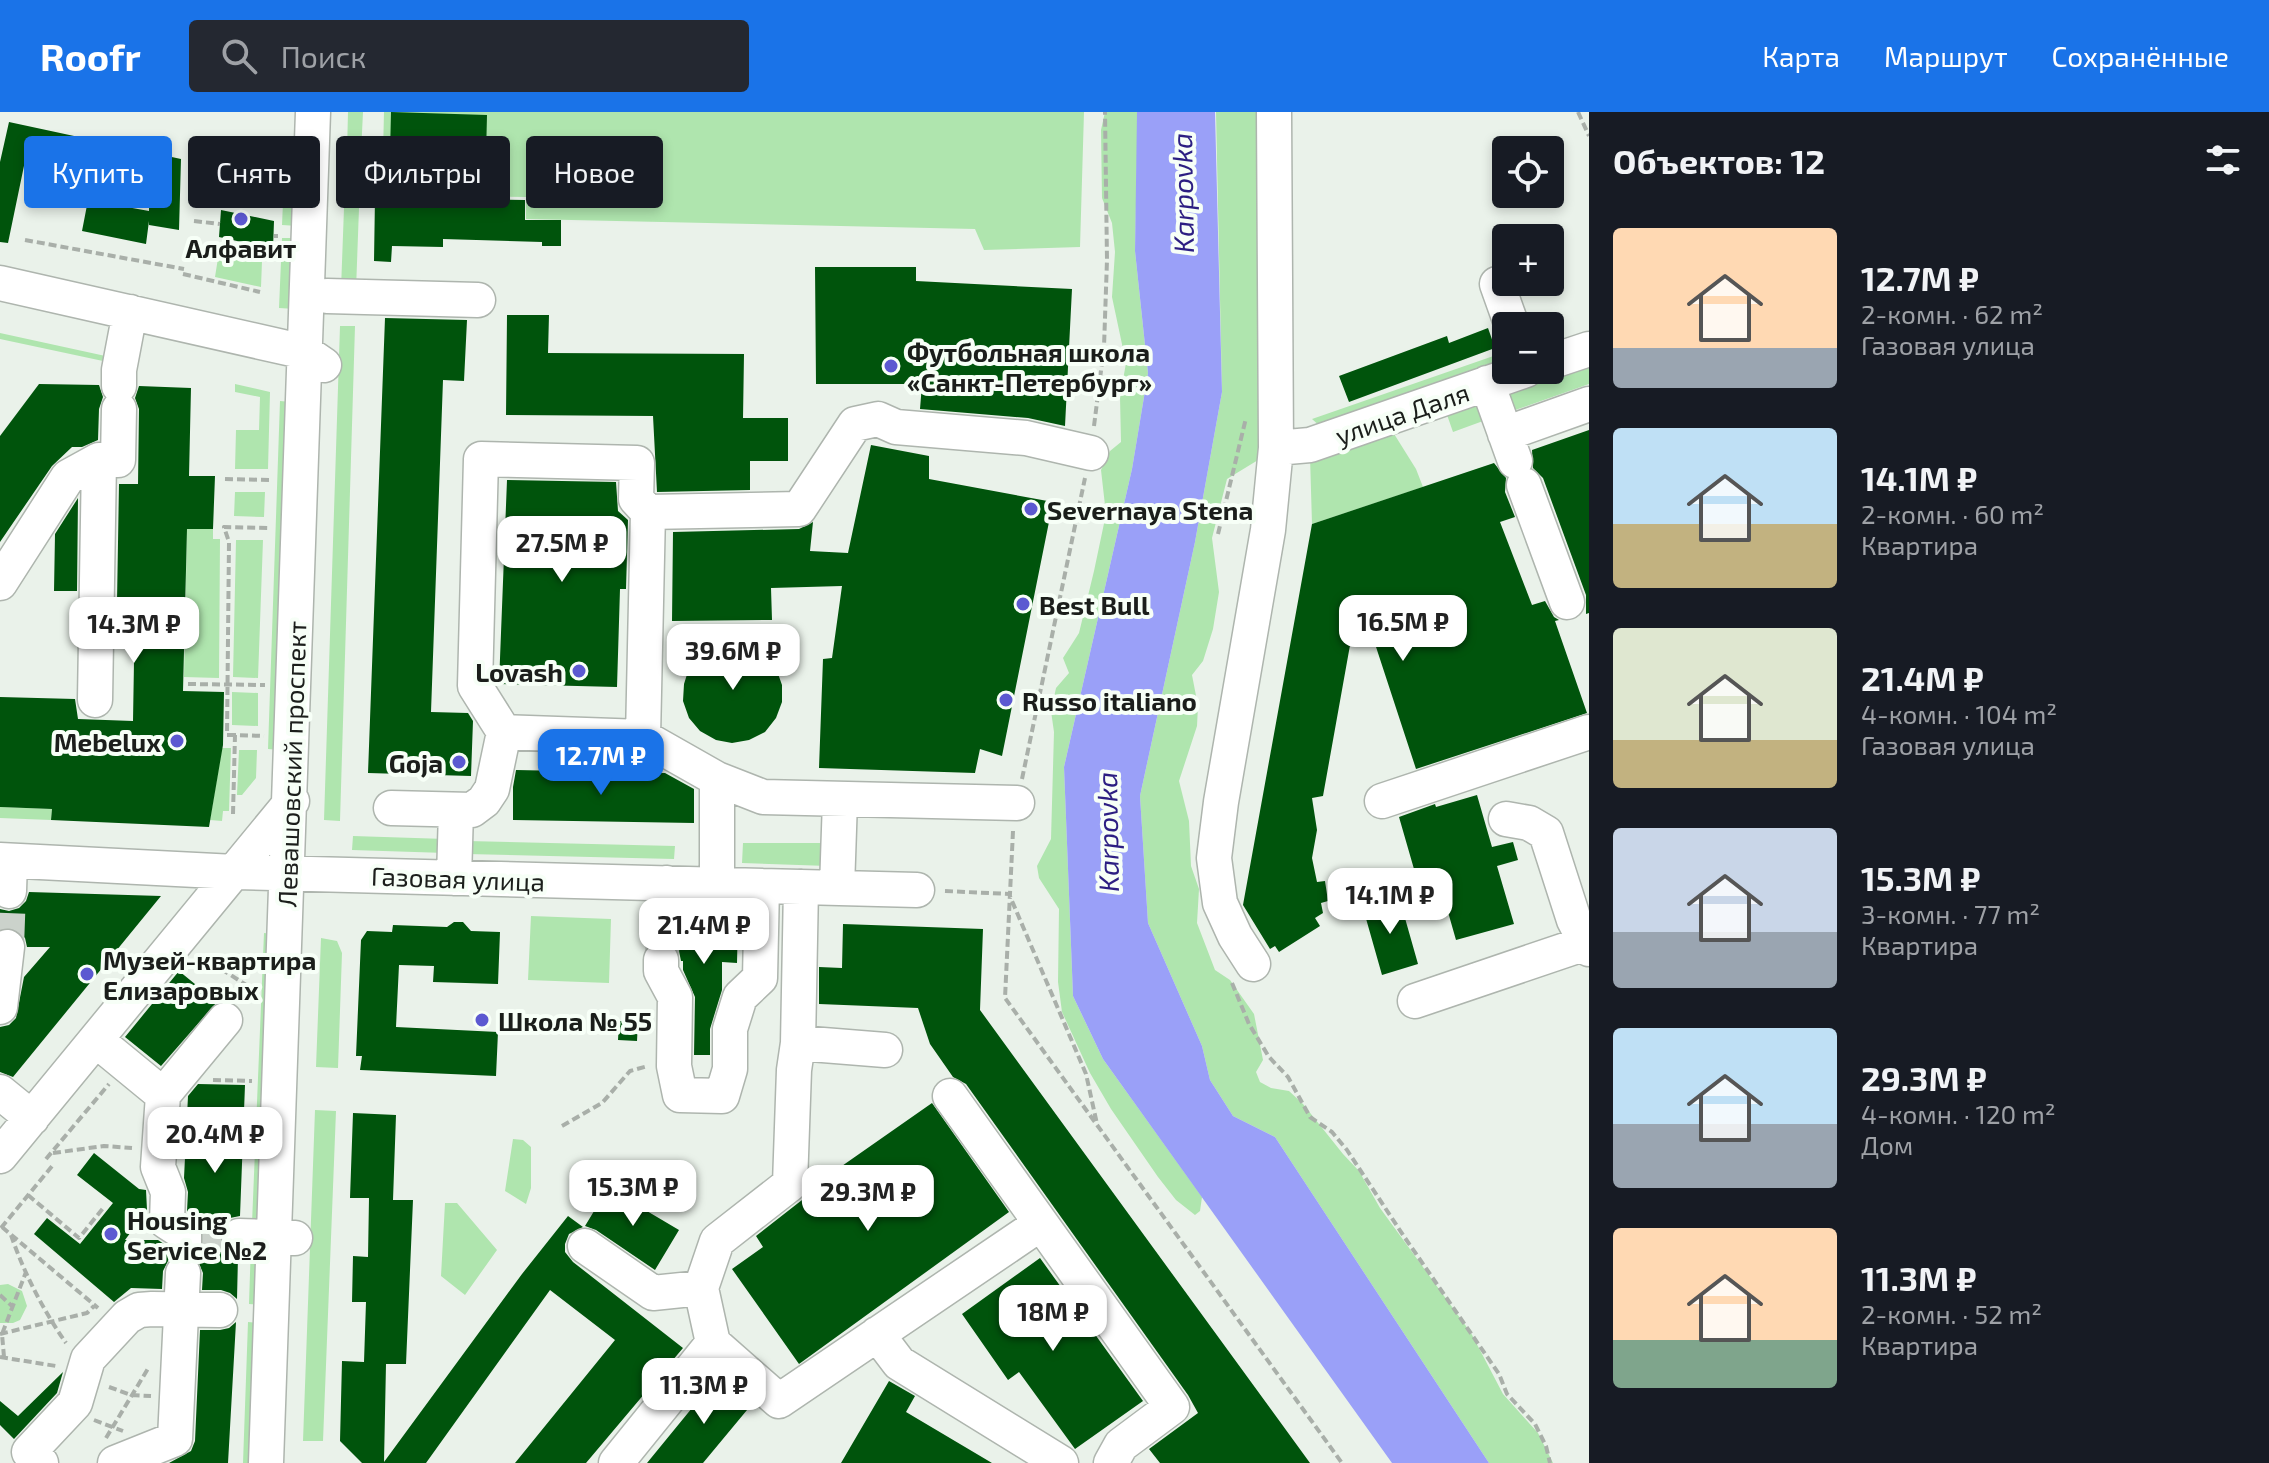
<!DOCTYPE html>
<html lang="ru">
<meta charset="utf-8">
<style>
:root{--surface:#171b24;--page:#242831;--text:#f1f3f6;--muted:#9ea1a6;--accent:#1a73e8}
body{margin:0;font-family:"Exo 2",sans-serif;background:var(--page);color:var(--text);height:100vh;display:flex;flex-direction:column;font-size:30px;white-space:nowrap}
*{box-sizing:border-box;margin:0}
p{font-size:26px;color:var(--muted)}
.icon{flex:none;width:44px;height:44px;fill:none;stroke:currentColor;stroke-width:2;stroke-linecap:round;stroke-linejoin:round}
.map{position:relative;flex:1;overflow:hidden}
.details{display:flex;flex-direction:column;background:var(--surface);width:680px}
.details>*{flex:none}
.top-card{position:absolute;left:24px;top:24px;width:760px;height:72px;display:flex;gap:16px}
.fabs{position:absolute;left:1492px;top:24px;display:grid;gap:16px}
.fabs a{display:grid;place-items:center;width:72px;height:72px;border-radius:8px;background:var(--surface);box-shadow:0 4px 12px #0003;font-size:40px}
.price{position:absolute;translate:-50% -68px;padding:0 18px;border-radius:16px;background:#fff;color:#222;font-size:26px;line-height:52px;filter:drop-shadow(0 2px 4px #0008)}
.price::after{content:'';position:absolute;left:50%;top:48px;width:24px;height:18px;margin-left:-12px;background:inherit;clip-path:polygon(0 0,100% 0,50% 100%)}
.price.selected{background:var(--accent);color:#fff}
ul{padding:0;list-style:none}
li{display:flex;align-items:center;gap:24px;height:200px;padding:0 24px}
li span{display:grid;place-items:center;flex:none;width:224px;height:160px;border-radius:8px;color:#555}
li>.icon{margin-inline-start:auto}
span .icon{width:96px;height:96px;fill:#fffc;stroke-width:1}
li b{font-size:34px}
h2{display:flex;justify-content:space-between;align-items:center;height:96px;padding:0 24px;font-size:34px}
.pill{padding:0 28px;border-radius:8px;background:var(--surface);box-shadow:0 4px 12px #0003;font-size:28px;line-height:72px}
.pill.selected{background:var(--accent);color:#fff}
header{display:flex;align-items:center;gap:48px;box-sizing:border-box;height:112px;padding:0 40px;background:var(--accent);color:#fff}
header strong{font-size:38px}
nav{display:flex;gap:44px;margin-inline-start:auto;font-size:28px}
.search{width:560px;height:72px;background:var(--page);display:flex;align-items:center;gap:20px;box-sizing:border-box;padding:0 28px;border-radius:8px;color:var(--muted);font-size:30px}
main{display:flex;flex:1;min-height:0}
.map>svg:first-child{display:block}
</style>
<header>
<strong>Roofr</strong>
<div class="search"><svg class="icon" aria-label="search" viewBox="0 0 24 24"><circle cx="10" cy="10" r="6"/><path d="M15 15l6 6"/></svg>Поиск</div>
<nav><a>Карта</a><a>Маршрут</a><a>Сохранённые</a></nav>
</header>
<main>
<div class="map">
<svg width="1589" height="1351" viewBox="0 0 1589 1351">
<rect width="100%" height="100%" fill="#eaf2ea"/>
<path fill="#afe5ae" d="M348,0h15l-2,41 -14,-1z
M384,0h700l-4,135 -96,3 -9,-21 -449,-10v-22l-144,-3z
M1105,0h33l-3,139 13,122 -16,96 -68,298 9,229 30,63 99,138 -2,14 -5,4 -19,-15 -18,-23 -47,-68 -21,-36 -28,-61 -4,-30 1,-73 -20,-31 -2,-12 14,-27 3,-107 -3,-21 5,-23 13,-15 -6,-15 16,-25 15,-62 12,-57 -5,-44 9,-19 11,-9 -1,-45 6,-34 -14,-66 3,-45 -3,-29 -10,-25 -1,-68z
M1216,0h46l1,345 -36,22 -15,59 7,54 -6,37 -10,32 -11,14 6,31 -1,20 -18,55 10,40 2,45 8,23 -2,34 18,47 15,10 24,34 9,46 -7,12 4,10 11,6 18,3 14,13 40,50 16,17 21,37 91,125 32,61 35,39 15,30h-64l-214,-326 -42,-21 -23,-36 -8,-34 -54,-123 -8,-127 55,-254 27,-150z
M285,44l16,1 -3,69 -16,-1z
M345,69h15l-4,109 -15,-1z
M282,126h15l-2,71 -16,-1z
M218,146l44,3 -1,26 -46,-10z
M340,214h15l-15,495 -16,-1z
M0,221l110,24 -7,4 -103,-22z
M1505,240l1,11 -184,65 -10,-9z
M1589,249v23l-85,30 -8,-22z
M235,272l35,8 -2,77h-33l1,-39h23l1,-33 -25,-5z
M1487,285l7,20 -41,15 -7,-20z
M280,289l11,1 -12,348 -11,-1z
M1391,317l25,40 7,18 -111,37 -2,-68z
M235,380h30l-1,25 -30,-1z
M187,417h26v10h7l-1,139 -35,-1z
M236,428h27l-5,138 -25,-1z
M232,580l26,1v33l-26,-1z
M222,636h9l-2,63h-6l-1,10 -12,-1z
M239,638h18l-1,28 -14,17h-5z
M0,695l52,2 -1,11 -51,-2z
M353,724l93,3v14l-94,-3z
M467,729l208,5 -1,13 -207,-5z
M743,731h89l-4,23 -86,-3z
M531,804l80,3 -2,64 -81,-3z
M264,821l9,1 -10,290 -11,-1z
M321,826l16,3 5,12 -4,115 -22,-1z
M315,998l21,1 -13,330h-20z
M513,1027l10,1 8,7v41l-5,16 -21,-13z
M445,1091h12l40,47 -32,45 -24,-19z
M251,1131h12l-2,62 -12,-1z
M8,1172l14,7 5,15 -7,14 -7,3h-13v-38z
M248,1210l12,1 -5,140h-12z"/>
<path fill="#9aa0f8" d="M1137,0h78l7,280 -27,150 -55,254 8,127 54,123 8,34 23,36 42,21 214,326h-97l-289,-404 -30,-63 -9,-229 68,-298 16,-96 -13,-122z"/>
<path fill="#00540c" d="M391,0l96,3 -1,41 -96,-2z
M9,10l172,37 -2,71 -30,-5v-4l-3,23 -64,-13 6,-31 61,11v-36l-42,-9 -3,13 -79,-18 -17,82 -8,-1v-80z
M375,85l150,3v20h36v26h-19v-4l-99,-3v8l-51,-1 -1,16 -17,-1z
M221,98l53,11 -1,28 -54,-12z
M815,155h101v14l156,8 -7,137 -37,-8 -108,-9 2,-25h-106z
M507,203h42l-1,38 196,1 -1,64h45v43h-38v29l-93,2 -4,-76 -147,-1z
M385,206l82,2 -3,61 -21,-1 -12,332 37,1 5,8 -2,55 -103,-3z
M1488,216l7,20 -146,54 -10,-26 108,-40 2,7z
M39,272l60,1 4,12 -4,12 -1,31 -16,7h-10l-20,19 -52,76v-106z
M139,274l52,2 -2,88h26l-2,53h-26l-4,162 41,1 -1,53 -14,82 -158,-7 1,-11 -52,-2v-110l75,2 3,20 55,2 2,-119h-18l2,-118h19l1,-75 -4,-11z
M1589,318v183l-3,1v-19l-43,-117 -10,-10 -1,-18z
M871,333l58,11v23l124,23 -51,254 -22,-7 -5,24 -156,-5 4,-109 9,-1 10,-72 -71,2 1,32 -100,1 1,-89 126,-3 14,-7 -3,29 38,2z
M1494,351l12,15 -1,14 10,25 -15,5 32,83 13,-4 9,16 5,3 -4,1 32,92 -171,56 -57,-174 -36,201 -11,2 5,32 -5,28 5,24 8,-1 3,20 -7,2 2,10 -8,5 5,8 -41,26 -4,-6 -5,3 -27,-44 69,-381z
M507,368l109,2 2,29 10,9 -2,69h-6l-3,98 -118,-3z
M78,386l-1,93h-23l1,-57z
M733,524l32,19 11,13 6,17v17l-6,16 -11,14 -16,8 -17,3 -16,-3 -16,-9 -11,-13 -6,-17 1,-17 5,-16 12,-14z
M516,658l149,3 29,16v34l-181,-3v-33z
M1477,683l15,52 21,-5 5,18 -21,6 17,58 -58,16 -20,-70 -20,6 -17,-59 36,-13 1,3z
M29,780l132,4 -148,181 -13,-5v-45l9,-2 7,-7 8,-41 26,-30h-23l-2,-9 -7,-7 -8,-4 -10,1v-19l9,2 10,-3 7,-7z
M1399,785l19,67 -36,11 -19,-67z
M686,804l52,2 -1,45 -15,-1v28l-12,39v26h-16l1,-58 -12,-27v-9h-2l-2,-10 -7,-8 -10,-3 -13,4 1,-18 6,6 9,3 10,-2 7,-7z
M454,810h9l8,9 29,1 -2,52 -65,-2 1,-16 -35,-1 -3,62 102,5 -2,44 -136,-6 2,-14h-6l5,-116 6,-9 25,1 1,-7 54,2z
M843,812l140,5 -3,81 330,453h-150l-11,-14 49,-36 -10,-18 -222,-311 -13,-7 -23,-33 -12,-36 -99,-4v-37l23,1z
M179,859l38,31 -56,64 -36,-29z
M619,909l19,1 -1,19 -19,-1z
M198,972l47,1 -5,131 -10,2 -7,7 -4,11 3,10 6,6 10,4 -1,43 -7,-6 -9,-3h-19l1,-17 -5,-12 6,-13v-16l-3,-9 -14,-12 1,-19 -4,-14 4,-82z
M932,991l77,109 -210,152 -67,-95 31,-22 -7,-11 46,-36 7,-11z
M353,1001l43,2 -3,85h20l-7,164h-20l-2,98 138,-188 46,-58 15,11 -14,7 -4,10v8l8,10 110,86 -97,115h-71l100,-123 -65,-50 -124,173h-64l-22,-22 2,-80 22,1 2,-60h-14l1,-46 15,1 1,-59h-19z
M94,1041l45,36 7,1 1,20 -22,30h33l6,4 5,15 -6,12 -1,18 -31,-1 -17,14 -80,-68 13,-16 33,26 33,-41 -36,-28z
M608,1076l71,42 -24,40 -59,-40 -11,-4z
M1040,1146l103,143 -68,48 -56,-77 -11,8 -46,-66z
M236,1210l-8,141h-59l22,-12 4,-10 5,-111h20l9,-2z
M63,1260l-6,21 -43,46 -14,-14v-24l18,15z
M719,1263l33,29 -49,59h-56z
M889,1269l26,15 -9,16 86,51h-151z"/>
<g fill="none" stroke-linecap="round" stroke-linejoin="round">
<path stroke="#cbd2cb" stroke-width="34" stroke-dasharray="34 17" stroke-linecap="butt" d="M7,835l2,-56
M661,848l5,-45
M190,1122l49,2"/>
<defs>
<path id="minor" d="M0,171l305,69 19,13
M1497,172l15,42
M327,184l151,4
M1550,250l39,-13
M1487,271l28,78
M119,274v-16l11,-58
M1505,322l84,-30
M1276,336l34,-3 216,-75
M1524,373l43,117
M648,400l151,-3 56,-85 23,-5 18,8 130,11 65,15
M0,471l68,-106 31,-17h19l1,-51
M95,588l4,-240
M643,625l5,-225 -12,-13 1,-36 -156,-4 -6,227 29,46 139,5 74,42 46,18 254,6
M1382,689l207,-69
M391,696l81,2 12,-9 8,-12 12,-57
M1506,707l23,4 17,10 28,87 15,29
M0,748l235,12 682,18
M454,766l2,-67
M717,773v-106
M837,776l3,-88
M9,779l1,-30
M666,803l1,-32
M661,848v11l14,26 -1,69 6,29 42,1 8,-27v-40l10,-32 20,-19 2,-92
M1253,852l-18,-28 -15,-33 -6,-45 7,-56 47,-272 8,-82 -2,-336
M1415,889l174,-59
M0,895l7,-60
M96,928l67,55 -5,72 10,25 -1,30 17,11v14
M798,931l3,-156
M0,980l32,26
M163,983l62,-75
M950,984l222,311 -51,38 -10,18
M0,1044l292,-355
M239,1124l56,2
M585,1134l68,47 48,-5
M877,1222l22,29 162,100
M713,1231l66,58 261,-177
M41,1351l-12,-11 46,-49 13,-44 39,-42 12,-7 13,-1 68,1
M115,1351l60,-24 8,-166
M266,1351l47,-1351
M616,1351l97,-120 -12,-55 16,-47 73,-57 4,-114 4,-27 87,7"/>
</defs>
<use href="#minor" stroke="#aeb5ae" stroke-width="37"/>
<path stroke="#a9afa9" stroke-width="4" stroke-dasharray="8 4" stroke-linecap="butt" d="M1578,0l11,24
M233,72l47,1
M194,109l26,3
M274,124h4
M25,128l159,29
M183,162l77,18
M1094,314l10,-79 3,-87 -2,-148
M225,367l47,1
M1218,422l28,-116
M188,572l77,1
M235,623h-8l2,-193 -5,-15 47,1
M1022,667l63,-301
M233,702l2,-79 29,1
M1013,719l-8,167 337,465
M945,779l64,3 77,180 11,50
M201,844l53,34
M1232,871l17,41 20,33 19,20 22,40 22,15 15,18 56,85 96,139 8,20 28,30 11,22 4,17
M213,968l39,1
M562,1014l40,-23 28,-32 18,-5
M53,1041l51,-7 28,2
M46,1047l63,-75
M28,1083l51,43 25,-31
M2,1115l96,81
M1,1116l52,-63
M11,1123c13,38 32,75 55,108
M0,1183l13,12
M0,1222l87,-21 7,-7
M0,1245l56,9
M4,1245l-2,-23 24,-62
M109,1275l22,8 20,1
M94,1308l29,11
M106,1326l43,-71"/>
<use href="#minor" stroke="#fff" stroke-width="34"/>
</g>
<g fill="#5c59d1" stroke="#f7fff7" stroke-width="3">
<circle cx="241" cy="107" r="8"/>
<circle cx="891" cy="254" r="8"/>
<circle cx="1031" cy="397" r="8"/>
<circle cx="1023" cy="492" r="8"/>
<circle cx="579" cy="559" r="8"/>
<circle cx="1006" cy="588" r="8"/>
<circle cx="177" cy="629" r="8"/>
<circle cx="459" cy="650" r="8"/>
<circle cx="87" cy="862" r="8"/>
<circle cx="482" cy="908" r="8"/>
<circle cx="111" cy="1122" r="8"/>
</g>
<g text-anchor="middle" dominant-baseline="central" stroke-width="8" stroke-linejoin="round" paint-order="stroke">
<g font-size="26" font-weight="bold" fill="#1b1e1b" stroke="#f7fff7" text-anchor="start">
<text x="241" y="135" text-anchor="middle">Алфавит</text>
<text x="907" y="239">Футбольная школа<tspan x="907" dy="30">«Санкт-Петербург»</tspan></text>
<text x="1047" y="397">Severnaya Stena</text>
<text x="1039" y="492">Best Bull</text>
<text x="563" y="559" text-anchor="end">Lovash</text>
<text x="1022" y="588">Russo italiano</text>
<text x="161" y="629" text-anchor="end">Mebelux</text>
<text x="443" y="650" text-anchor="end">Goja</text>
<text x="103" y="847">Музей-квартира<tspan x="103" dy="30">Елизаровых</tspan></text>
<text x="498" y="908">Школа № 55</text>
<text x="127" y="1107">Housing<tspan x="127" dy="30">Service №2</tspan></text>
</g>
<g font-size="26" fill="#1b1e1b" stroke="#f7fff7">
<text transform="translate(1402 301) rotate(-19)">улица Даля</text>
<text transform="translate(291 652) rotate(-88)">Левашовский проспект</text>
<text transform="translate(458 766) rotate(2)">Газовая улица</text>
</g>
<g font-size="28" font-style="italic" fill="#2c1e82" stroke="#f7fff7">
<text transform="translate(1182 81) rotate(-91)">Karpovka</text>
<text transform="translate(1107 720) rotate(-91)">Karpovka</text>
</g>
</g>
</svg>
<div class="fabs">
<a><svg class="icon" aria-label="locate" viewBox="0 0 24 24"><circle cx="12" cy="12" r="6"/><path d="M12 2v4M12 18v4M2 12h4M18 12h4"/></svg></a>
<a>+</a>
<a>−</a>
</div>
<b class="price" style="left:562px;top:472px">27.5M ₽</b>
<b class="price" style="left:1403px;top:551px">16.5M ₽</b>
<b class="price" style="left:134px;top:553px">14.3M ₽</b>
<b class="price" style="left:733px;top:580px">39.6M ₽</b>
<b class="price selected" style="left:601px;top:685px">12.7M ₽</b>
<b class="price" style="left:1390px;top:824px">14.1M ₽</b>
<b class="price" style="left:704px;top:854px">21.4M ₽</b>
<b class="price" style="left:215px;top:1063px">20.4M ₽</b>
<b class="price" style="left:633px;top:1116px">15.3M ₽</b>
<b class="price" style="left:868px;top:1121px">29.3M ₽</b>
<b class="price" style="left:1053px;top:1241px">18M ₽</b>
<b class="price" style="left:704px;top:1314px">11.3M ₽</b>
<div class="top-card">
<a class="pill selected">Купить</a>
<a class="pill">Снять</a>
<a class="pill">Фильтры</a>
<a class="pill">Новое</a>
</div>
</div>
<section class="details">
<h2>Объектов: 12<svg class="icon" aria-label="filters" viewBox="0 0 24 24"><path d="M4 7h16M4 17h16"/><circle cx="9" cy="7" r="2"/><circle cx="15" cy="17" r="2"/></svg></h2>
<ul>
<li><span style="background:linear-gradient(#ffd9b3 75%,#9aa5b1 0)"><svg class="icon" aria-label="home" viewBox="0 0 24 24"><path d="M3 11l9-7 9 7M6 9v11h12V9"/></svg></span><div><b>12.7M ₽</b><p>2-комн. · 62 m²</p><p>Газовая улица</p></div></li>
<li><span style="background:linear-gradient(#bfe0f5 60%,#c2b280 0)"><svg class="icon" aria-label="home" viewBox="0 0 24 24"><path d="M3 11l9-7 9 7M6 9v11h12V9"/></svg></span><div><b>14.1M ₽</b><p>2-комн. · 60 m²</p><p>Квартира</p></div></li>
<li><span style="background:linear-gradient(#dfe7d0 70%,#c2b280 0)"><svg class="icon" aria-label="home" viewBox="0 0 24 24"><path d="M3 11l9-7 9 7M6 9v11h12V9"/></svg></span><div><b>21.4M ₽</b><p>4-комн. · 104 m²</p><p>Газовая улица</p></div></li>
<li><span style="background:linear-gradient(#c9d6e8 65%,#9aa5b1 0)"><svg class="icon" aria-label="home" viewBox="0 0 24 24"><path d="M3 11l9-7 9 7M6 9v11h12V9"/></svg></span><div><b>15.3M ₽</b><p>3-комн. · 77 m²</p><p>Квартира</p></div></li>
<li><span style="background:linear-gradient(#bfe0f5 60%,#9aa5b1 0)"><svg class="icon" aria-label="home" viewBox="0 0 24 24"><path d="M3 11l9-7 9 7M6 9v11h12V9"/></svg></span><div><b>29.3M ₽</b><p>4-комн. · 120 m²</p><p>Дом</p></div></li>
<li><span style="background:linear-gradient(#ffd9b3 70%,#7fa58c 0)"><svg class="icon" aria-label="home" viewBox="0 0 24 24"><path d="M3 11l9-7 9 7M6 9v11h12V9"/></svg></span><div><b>11.3M ₽</b><p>2-комн. · 52 m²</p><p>Квартира</p></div></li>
</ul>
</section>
</main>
